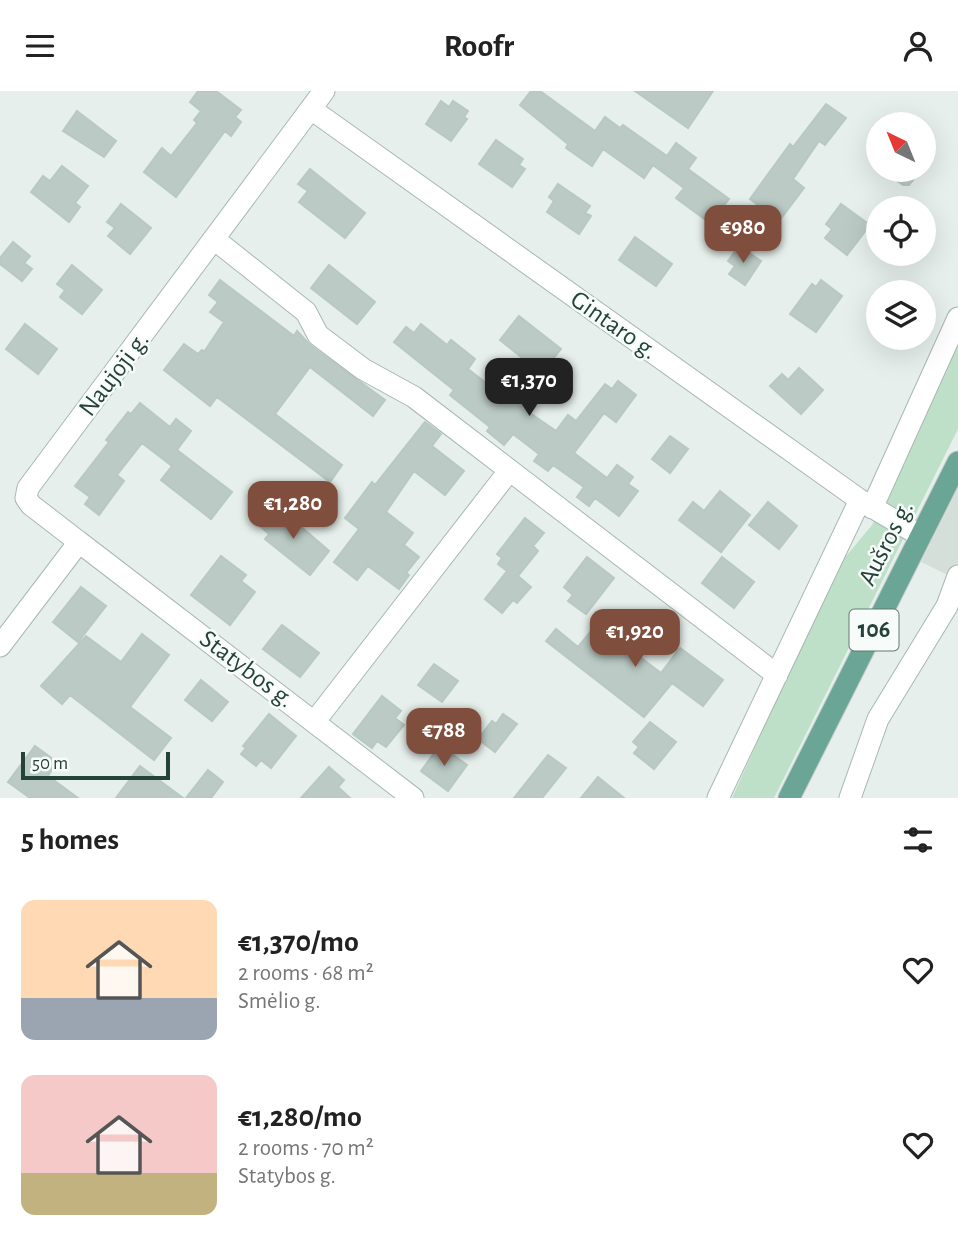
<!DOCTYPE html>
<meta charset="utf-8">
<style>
:root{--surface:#fff;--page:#f6f6f6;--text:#222;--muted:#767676;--accent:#804e3d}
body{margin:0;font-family:"Alegreya Sans",sans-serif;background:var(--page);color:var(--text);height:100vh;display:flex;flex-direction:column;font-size:26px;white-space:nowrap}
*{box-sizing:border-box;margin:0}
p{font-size:23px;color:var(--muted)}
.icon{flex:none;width:38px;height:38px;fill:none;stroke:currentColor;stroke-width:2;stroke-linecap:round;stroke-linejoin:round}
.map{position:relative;height:707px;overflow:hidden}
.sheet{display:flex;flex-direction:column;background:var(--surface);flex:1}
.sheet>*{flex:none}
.needle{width:46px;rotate:317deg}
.buttons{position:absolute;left:866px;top:21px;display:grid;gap:14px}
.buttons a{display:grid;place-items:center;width:70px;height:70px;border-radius:50%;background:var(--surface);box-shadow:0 7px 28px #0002;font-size:35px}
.scale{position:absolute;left:21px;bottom:18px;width:149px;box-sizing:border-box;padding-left:7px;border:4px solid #24423a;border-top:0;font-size:19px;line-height:24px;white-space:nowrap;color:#24423a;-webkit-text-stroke:5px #f7fbf9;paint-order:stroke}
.price{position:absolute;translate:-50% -60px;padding:0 16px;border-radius:14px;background:var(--accent);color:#fff;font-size:23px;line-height:46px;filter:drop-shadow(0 2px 4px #0008)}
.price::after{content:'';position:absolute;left:50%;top:42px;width:21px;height:16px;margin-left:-10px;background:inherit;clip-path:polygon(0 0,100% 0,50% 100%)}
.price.current{background:#222;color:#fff}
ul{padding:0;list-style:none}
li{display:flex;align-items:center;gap:21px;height:175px;padding:0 21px}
li span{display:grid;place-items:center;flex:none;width:196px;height:140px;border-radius:14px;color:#555}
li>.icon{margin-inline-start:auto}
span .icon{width:84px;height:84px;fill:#fffc;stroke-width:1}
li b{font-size:30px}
h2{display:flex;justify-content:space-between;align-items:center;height:84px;padding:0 21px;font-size:30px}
header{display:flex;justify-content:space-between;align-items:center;height:91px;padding:0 21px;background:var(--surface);font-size:32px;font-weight:600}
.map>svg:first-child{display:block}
</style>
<header><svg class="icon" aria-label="menu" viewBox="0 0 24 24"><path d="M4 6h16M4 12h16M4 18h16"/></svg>Roofr<svg class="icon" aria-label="person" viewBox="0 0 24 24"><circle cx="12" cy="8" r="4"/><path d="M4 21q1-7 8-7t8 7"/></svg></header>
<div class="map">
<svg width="958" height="707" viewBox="0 0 958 707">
<rect width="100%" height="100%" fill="#e6efeb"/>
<path fill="#d4dfda" d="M958,397v92l-37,-18z"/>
<path fill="#bfe0c8" d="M958,246v92l-184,369h-42l105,-231 35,-42z"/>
<path fill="#bbcac4" stroke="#b8c9c2" stroke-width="2" d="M198,0h18l25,19 -6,7 6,5 -10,14 -6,-5 -49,66 -32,-25 18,-24 9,8 26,-33 -3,-3 7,-9 -11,-9z
M531,0h9l55,40 10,-14 15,11 3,-3 44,31 9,-13 20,15 -8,11 41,30 -19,24 -34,-25 8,-10 -31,-23 -9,13 -41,-29 -11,17 -26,-18 2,-4 -48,-39z
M635,0h78l-25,37z
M441,10l8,6 4,-6 15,10 -4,6 3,2 -16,22 -25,-17z
M826,13l20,14 -21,27 -6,-4 -26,38 11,9 -25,33 -29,-22 40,-55 3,3z
M77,20l39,30 -12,16 -41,-26z
M496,49l27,19 -4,6 6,4 -13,18 -33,-23z
M62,75l26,20 -13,17 5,4 -11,15 -38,-30 12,-16 7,5z
M310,78l55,44 -20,25 -46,-36 9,-11 -10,-7z
M883,79h38l-12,15h-6z
M558,93l32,22 -5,7 6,3 -12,18 -32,-22 7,-11 -5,-4z
M121,113l30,24 -21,26 -22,-18 7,-8 -8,-6z
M841,113l29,21 -23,30 -22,-17 7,-9 -6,-5z
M635,146l37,27 -16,22 -37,-26z
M13,151l17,14 -6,7 8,6 -10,12 -22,-17v-6z
M739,155l22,15 -16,24 -16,-11 6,-8 -7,-5z
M72,174l30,25 -20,24 -22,-17 5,-7 -8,-6z
M329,174l46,37 -18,22 -46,-36z
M220,189l74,56 3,-5 13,14 75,55 -12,16 -63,-49 -35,47 67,51 -12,17 -113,-85 -7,9 -46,-36 20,-26 14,10 4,-4 2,2 20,-30 -14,-10 8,-10 -9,-7z
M821,189l21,16 -26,36 -26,-18 22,-30 4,3z
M519,225l42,33 -8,10 8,7 -11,14 -50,-40z
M25,233l32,25 -19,25 -32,-25z
M421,233l26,21 4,-5 24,19 -7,10 31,24 3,-4 11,8 4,-5 18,14 -5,7 26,18 12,-16 8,6 29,-37 7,5 6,-8 18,14 -20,27 -12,-9 -30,40 33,25 10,-13 16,12 -5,7 10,7 -19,25 -24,-18 -6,8 -12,-9 7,-10 -31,-22 -5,6 -14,-10 5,-7 -26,-20 -9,11 -17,-14 3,-4 -40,-32 4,-5 -60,-48 12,-15 8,6z
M799,277l24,22 -22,24 -31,-28 12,-12 6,6z
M140,312l30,24 6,-8 15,12 -14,19 55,42 -21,27 -50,-39 11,-14 -30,-23 -25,32 7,6 -25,34 -14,-11 5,-7 -15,-11 34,-44 -3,-2 22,-28 3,2z
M425,331l16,12 -9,12 32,25 -19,24 -31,-24 -28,41 27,21 -9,12 15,12 -13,16 3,2 -10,14 -31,-23 -11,14 -23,-18 25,-33 -14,-11 27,-36 3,3z
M670,345l18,13 -18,24 -18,-14z
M720,400l30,24 -29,37 -42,-32 14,-18 11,9z
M768,411l29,24 -18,23 -30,-24z
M276,414l53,46 -19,24 -45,-36 4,-5 -9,-8z
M525,427l19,15 -11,13 5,5 -20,25 13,11 -14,16 -4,-3 -11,13 -17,-14 22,-28 -9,-7 4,-6 -5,-4z
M221,465l25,19 -5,6 14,11 -25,33 -39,-30z
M587,466l27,21 -28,36 -18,-13 5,-6 -9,-8z
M722,466l32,25 -20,26 -32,-25z
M81,496l25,19 -28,36 -25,-20z
M601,528l22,17 -4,5 42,32 19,-25 43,32 -20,26 -31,-23 -28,34 -98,-76 10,-12 22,18z
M282,534l37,28 -19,24 -37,-28z
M142,543l27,21 -39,52 41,31 -17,22 -84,-65 -8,9 -21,-18 45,-50 35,26z
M434,573l24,17 -16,21 -24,-17z
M201,589l27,22 -16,19 -27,-21z
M382,605l19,15 -6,7 9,7 -18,22 -9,-6 -5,7 -19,-14z
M269,623l27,22 -25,32 -10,-8 -5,6 -15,-12 5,-6 -3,-2z
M503,623l14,10 -22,28 -17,-13 14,-18 4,3z
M650,631l26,20 -22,27 -20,-16 5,-6 -6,-5z
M440,654l27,20 -19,26 -27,-20z
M35,655l22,16 -9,14 30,22h-48l-22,-16z
M548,664l18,13 -24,30h-28z
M140,675l43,32h-67z
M329,676l15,13 -6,7 12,11h-49z
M208,679l15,12 -12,16h-25z
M598,686l26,21h-43z"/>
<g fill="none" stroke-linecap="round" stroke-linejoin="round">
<defs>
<path id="minor" d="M311,18l549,391 61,36
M214,148l92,73 12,23 45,34 51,28 363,278
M872,417l86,-190
M79,451l334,256
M0,555l79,-104 -48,-37 -5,-7 2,-10 296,-397
M315,630l194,-250
M718,707l142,-298
M850,707l28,-79 69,-113 11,-30"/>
<path id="major" d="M789,707l169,-336"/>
</defs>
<use href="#minor" stroke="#a8b8b2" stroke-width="23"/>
<use href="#major" stroke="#c2cac8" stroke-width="23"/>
<use href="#minor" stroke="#fff" stroke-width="21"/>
<use href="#major" stroke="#6aa596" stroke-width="21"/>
</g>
<g text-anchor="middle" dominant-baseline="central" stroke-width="5" stroke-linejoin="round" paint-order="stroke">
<rect fill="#f7fbf9" stroke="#637a73" stroke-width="2" x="849.5" y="518.5" width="49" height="41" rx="5"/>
<g font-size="24" font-weight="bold" fill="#24423a">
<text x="874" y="539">106</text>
</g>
<g font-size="26" fill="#24423a" stroke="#f7fbf9">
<text transform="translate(614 234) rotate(35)">Gintaro g.</text>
<text transform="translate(114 283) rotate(-53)">Naujoji g.</text>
<text transform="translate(886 452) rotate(-63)">Aušros g.</text>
<text transform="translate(247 578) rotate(37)">Statybos g.</text>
</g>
</g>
</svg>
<div class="buttons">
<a><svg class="needle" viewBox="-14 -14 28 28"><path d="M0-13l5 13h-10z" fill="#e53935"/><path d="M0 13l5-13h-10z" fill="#767676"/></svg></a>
<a><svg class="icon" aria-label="locate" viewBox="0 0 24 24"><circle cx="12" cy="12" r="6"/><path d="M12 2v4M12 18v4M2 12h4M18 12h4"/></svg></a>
<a><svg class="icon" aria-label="layers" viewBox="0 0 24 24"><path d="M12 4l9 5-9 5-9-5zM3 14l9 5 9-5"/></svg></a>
</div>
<div class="scale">50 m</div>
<b class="price" style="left:743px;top:174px">€980</b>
<b class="price current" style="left:529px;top:327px">€1,370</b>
<b class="price" style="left:293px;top:450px">€1,280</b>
<b class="price" style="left:635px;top:578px">€1,920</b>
<b class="price" style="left:444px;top:677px">€788</b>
</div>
<section class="sheet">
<h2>5 homes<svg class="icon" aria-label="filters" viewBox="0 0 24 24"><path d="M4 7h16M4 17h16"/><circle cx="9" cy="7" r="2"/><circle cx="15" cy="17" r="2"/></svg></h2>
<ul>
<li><span style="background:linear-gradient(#ffd9b3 70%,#9aa5b1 0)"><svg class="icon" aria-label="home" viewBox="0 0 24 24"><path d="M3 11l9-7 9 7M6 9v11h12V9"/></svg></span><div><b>€1,370/mo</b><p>2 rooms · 68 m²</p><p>Smėlio g.</p></div><svg class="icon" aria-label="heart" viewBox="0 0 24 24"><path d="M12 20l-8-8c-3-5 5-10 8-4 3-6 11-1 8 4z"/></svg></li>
<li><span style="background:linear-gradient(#f6c9c9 70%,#c2b280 0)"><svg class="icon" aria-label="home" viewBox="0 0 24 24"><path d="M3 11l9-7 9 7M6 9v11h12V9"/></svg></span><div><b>€1,280/mo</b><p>2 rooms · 70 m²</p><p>Statybos g.</p></div><svg class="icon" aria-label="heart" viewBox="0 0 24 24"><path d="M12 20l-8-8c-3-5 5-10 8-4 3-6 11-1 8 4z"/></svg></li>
</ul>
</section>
